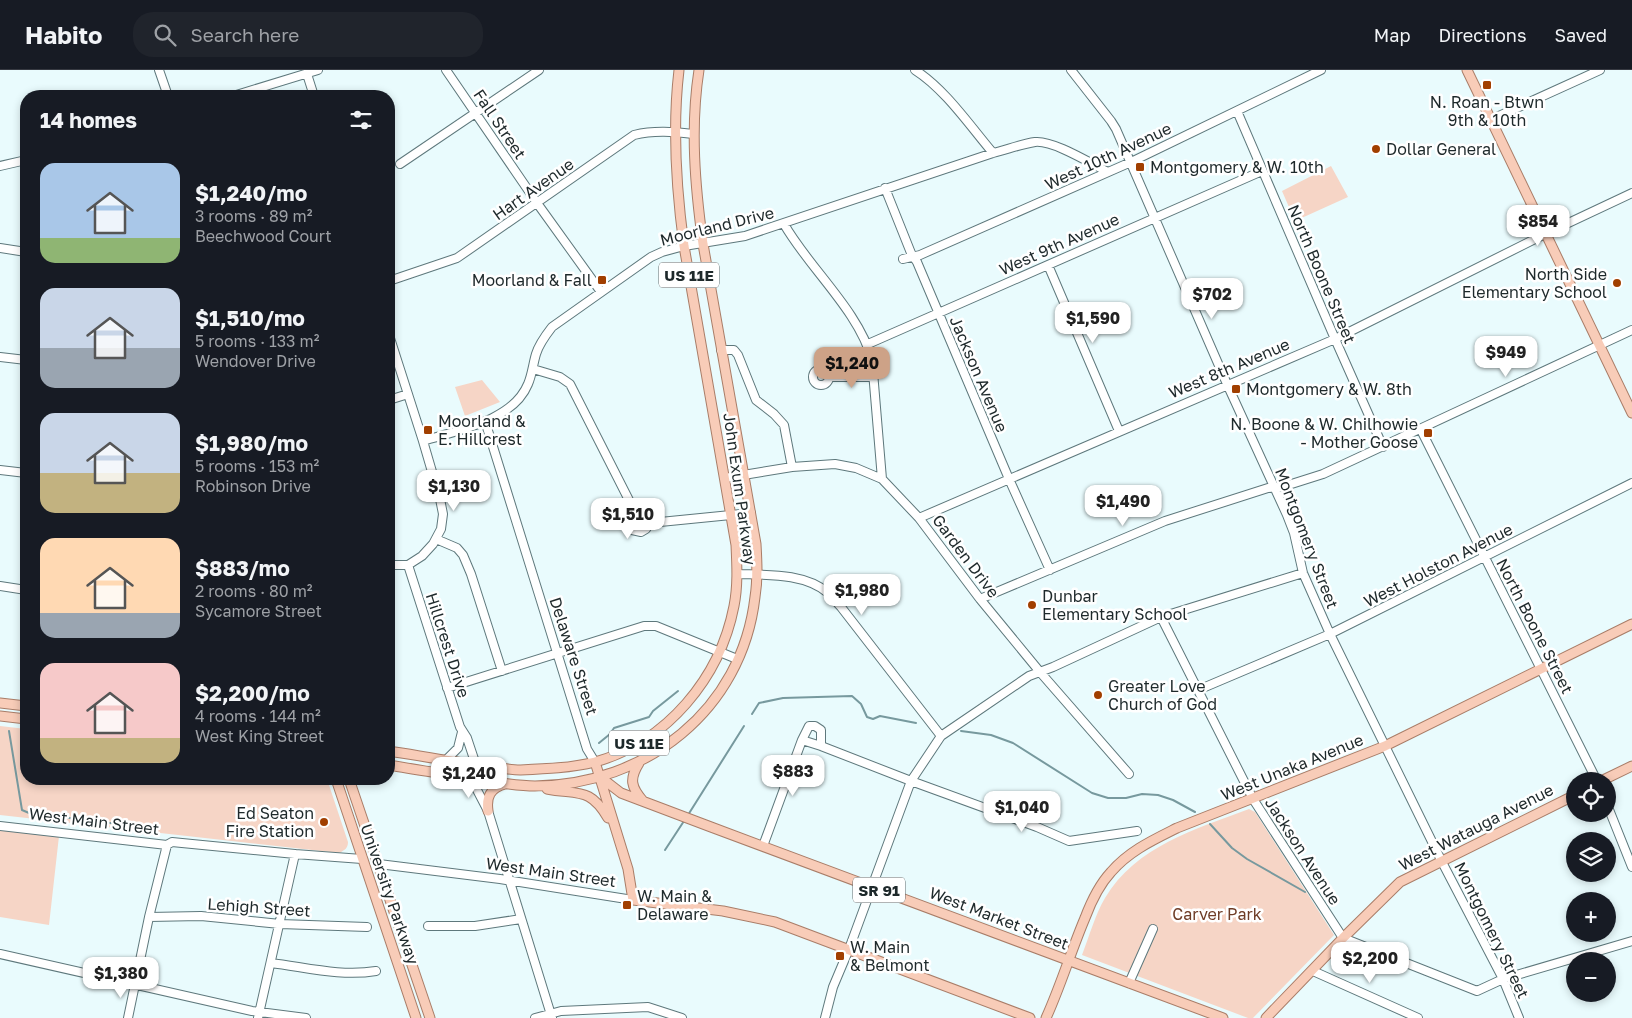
<!DOCTYPE html>
<meta charset="utf-8">
<style>
:root{--surface:#171b24;--page:#20242c;--text:#f1f3f6;--muted:#9ea1a6;--line:#363941;--accent:#cda287}
body{margin:0;font-family:"Golos Text",sans-serif;background:var(--page);color:var(--text);height:100vh;display:flex;flex-direction:column;font-size:19px;white-space:nowrap}
*{box-sizing:border-box;margin:0}
p{font-size:16px;color:var(--muted)}
.icon{flex:none;width:28px;height:28px;fill:none;stroke:currentColor;stroke-width:2;stroke-linecap:round;stroke-linejoin:round}
.map{position:relative;flex:1;overflow:hidden}
.details{position:absolute;left:20px;top:20px;width:375px;height:695px;display:flex;flex-direction:column;background:var(--surface);border-radius:20px;box-shadow:0 2px 8px #0003}
.details>*{flex:none}
.tools{position:absolute;left:1566px;top:702px;display:grid;gap:10px}
.tools a{display:grid;place-items:center;width:50px;height:50px;border-radius:50%;background:var(--surface);box-shadow:0 2px 8px #0003;font-size:25px}
.price{position:absolute;translate:-50% -42px;padding:0 11px;border-radius:10px;background:#fff;color:#222;font-size:16px;line-height:32px;filter:drop-shadow(0 1px 2px #0008)}
.price::after{content:'';position:absolute;left:50%;top:30px;width:15px;height:11px;margin-left:-8px;background:inherit;clip-path:polygon(0 0,100% 0,50% 100%)}
.price.active{background:var(--accent);color:#111}
ul{padding:0;list-style:none}
li{display:flex;align-items:center;gap:15px;height:125px;padding:0 20px}
li span{display:grid;place-items:center;flex:none;width:140px;height:100px;border-radius:15px;color:#555}
li>.icon{margin-inline-start:auto}
span .icon{width:60px;height:60px;fill:#fffc;stroke-width:1}
li b{font-size:21px}
h2{display:flex;justify-content:space-between;align-items:center;height:60px;padding:0 20px;font-size:21px}
header{display:flex;align-items:center;gap:30px;box-sizing:border-box;height:70px;padding:0 25px;background:var(--surface);border-bottom:1px solid var(--line)}
header strong{font-size:24px}
nav{display:flex;gap:28px;margin-inline-start:auto;font-size:18px}
.search{width:350px;height:45px;background:var(--page);display:flex;align-items:center;gap:12px;box-sizing:border-box;padding:0 18px;border-radius:20px;color:var(--muted);font-size:19px}
.map>svg:first-child{display:block}
</style>
<header>
<strong>Habito</strong>
<div class="search"><svg class="icon" aria-label="search" viewBox="0 0 24 24"><circle cx="10" cy="10" r="6"/><path d="M15 15l6 6"/></svg>Search here</div>
<nav><a>Map</a><a>Directions</a><a>Saved</a></nav>
</header>
<div class="map">
<svg width="1632" height="948" viewBox="0 0 1632 948">
<rect width="100%" height="100%" fill="#e9fbfd"/>
<path fill="#f6d5c6" d="M1331,96l17,31 -53,24 -13,-30z
M482,310l18,22 -35,14 -10,-29z
M0,656l26,3v50h301l21,63c0,6 -3,8 -9,11l-339,-38z
M1249,739l6,3 79,123 -81,83h-5l-166,-63c7,-18 13,-40 23,-57 31,-52 91,-69 144,-89z
M0,760l59,6 -10,89 -49,-8z"/>
<g fill="none" stroke-linecap="round" stroke-linejoin="round">
<path stroke="#77999e" stroke-width="2" d="M752,644l7,-11 24,-5 69,-2 9,8 6,13 6,2 7,-3 36,7
M9,661l13,79 7,3 122,15
M961,661l30,4 22,8 79,50 16,5h18l16,-4 16,1 15,5 22,12
M599,673l11,-9 4,-6 35,-11 4,-6 25,-20
M688,745l56,-89
M1210,754l22,24 15,11 58,33
M665,780l19,-29"/>
<defs>
<path id="minor" d="M159,0l9,26
M446,0l91,133 64,89
M915,0c30,19 55,56 78,83
M1071,0l40,51 5,8 111,255 60,131 7,18 9,40 27,61 112,228 61,117 16,39
M307,4l7,22
M233,26l85,-26
M1237,41l98,228 48,108
M1490,50l110,-50
M400,94l139,-94
M0,96l26,-6
M885,118l26,65 6,9 92,217 41,91
M784,154c25,44 75,87 88,136l10,119
M0,178l26,4
M903,189l17,-4 211,-93 190,-92
M1048,195l71,166
M389,211l68,-23 177,-123c21,-5 40,-3 60,-1
M389,265l34,106 17,58 3,15 -2,15 -8,15 -11,12 -14,9
M868,274l394,-173
M721,280h13l4,5 18,45 18,14 10,11 8,42
M0,287l26,3
M813 307a8 8 0 1 1 16 0a8 8 0 1 1-16 0Z
M533,299l27,8 10,7 65,128 15,11 101,-10
M830,307h43
M389,330l19,-6
M485,351l102,328 8,13
M1421,360l176,351
M423,371c35,-11 90,-20 105,-57 4,-9 5,-20 8,-30 3,-10 9,-18 16,-27l99,-70 11,-5 22,-6 61,-10 248,-83c13,-3 28,-9 42,-11 18,-2 55,21 73,30
M0,400l26,3
M725,408l67,-11 43,-3 21,4 26,11 37,39 61,81 60,73 89,102
M635,442l-5,13 2,5 9,2 5,-3 4,-6
M919,448l416,-179 210,-105 87,-41
M436,469l21,9 6,7 8,19 31,97
M389,495h19
M408,495l52,162 7,11 9,27 -1,13 1,10 12,23 64,207
M738,504c29,1 67,-1 90,19 5,4 9,10 13,14l100,129
M0,516l26,4
M980,529l185,-78 103,-33 14,-1 41,-13 309,-144
M1161,547l92,182 90,139 134,53 26,-12 129,-38
M447,618l197,-62h12l81,33
M1198,620l132,-56 302,-151
M802,670l19,6 90,35 126,46 32,14 68,-10
M446,690l12,-12 4,-16
M1608,737l24,60
M0,756l167,19 5,-3 10,1 113,11 67,5
M763,776l39,-106 7,-14h6l6,4v16
M379,794l121,15 133,21
M149,847l52,-1 79,8 87,3
M428,856h47l46,-7
M0,884l252,57 54,7
M271,893c34,4 70,14 105,8
M1313,901l105,47
M1129,913l24,-54
M128,948l21,-101 18,-72
M258,948l37,-164
M535,948l26,-7 87,-4 34,11
M825,948l8,-31 16,-38 62,-168 30,-45 88,-60 24,-9 108,-50 142,-44"/>
<path id="major" d="M1467,0l165,343
M0,633l26,3
M0,646l26,3
M389,681c32,5 65,11 97,15 11,1 23,4 34,4 25,-1 51,-2 75,-8 72,-20 125,-84 139,-156 4,-20 3,-40 2,-61l-52,-299c-8,-59 -12,-117 -5,-176
M595,692l33,107 5,31 90,11 52,11 255,96
M639,693c-10,16 -8,24 4,38
M389,695c28,5 57,9 86,14 20,3 40,7 60,7 111,-1 207,-76 220,-189 3,-18 2,-35 1,-53l-53,-300c-8,-58 -13,-116 -4,-174
M599,706l22,17 90,34 512,191
M336,709l80,239
M349,709l81,239
M1601,711l31,-15
M547,719c31,6 43,-2 61,29
M488,741c-2,-14 2,-23 17,-27
M1046,948c15,-33 25,-67 39,-100 6,-16 14,-33 26,-46 18,-21 42,-32 66,-44l208,-82 247,-122
M1266,948l77,-80 57,-56 175,-87"/>
</defs>
<use href="#minor" stroke="#5e787c" stroke-width="10"/>
<use href="#major" stroke="#a97d68" stroke-width="11"/>
<use href="#minor" stroke="#fff" stroke-width="8"/>
<use href="#major" stroke="#f8ccb8" stroke-width="9"/>
</g>
<g fill="#a13f00" stroke="#fff" stroke-width="2">
<rect x="1482" y="10" width="10" height="10" rx="2.5"/>
<circle cx="1376" cy="79" r="5"/>
<rect x="1135" y="92" width="10" height="10" rx="2.5"/>
<rect x="597" y="205" width="10" height="10" rx="2.5"/>
<circle cx="1617" cy="213" r="5"/>
<rect x="1231" y="314" width="10" height="10" rx="2.5"/>
<rect x="423" y="355" width="10" height="10" rx="2.5"/>
<rect x="1423" y="358" width="10" height="10" rx="2.5"/>
<circle cx="1032" cy="535" r="5"/>
<circle cx="1098" cy="625" r="5"/>
<circle cx="324" cy="752" r="5"/>
<rect x="622" y="830" width="10" height="10" rx="2.5"/>
<rect x="835" y="881" width="10" height="10" rx="2.5"/>
</g>
<g text-anchor="middle" dominant-baseline="central" stroke-width="5" stroke-linejoin="round" paint-order="stroke">
<g fill="#fff" stroke="#62696b" stroke-width="1">
<rect x="659" y="192.5" width="60" height="25" rx="4"/>
<rect x="609" y="660.5" width="60" height="25" rx="4"/>
<rect x="853" y="807.5" width="52" height="25" rx="4"/>
</g>
<g font-size="15" font-weight="bold" fill="#1e292b">
<text x="689" y="205">US 11E</text>
<text x="639" y="673">US 11E</text>
<text x="879" y="820">SR 91</text>
</g>
<g font-size="16" fill="#1e292b" stroke="#fff" text-anchor="start">
<text x="1487" y="32" text-anchor="middle">N. Roan - Btwn<tspan x="1487" dy="18">9th &amp; 10th</tspan></text>
<text x="1386" y="79">Dollar General</text>
<text x="1150" y="97">Montgomery &amp; W. 10th</text>
<text x="1607" y="204" text-anchor="end">North Side<tspan x="1607" dy="18">Elementary School</tspan></text>
<text x="592" y="210" text-anchor="end">Moorland &amp; Fall</text>
<text x="1246" y="319">Montgomery &amp; W. 8th</text>
<text x="438" y="351">Moorland &amp;<tspan x="438" dy="18">E. Hillcrest</tspan></text>
<text x="1418" y="354" text-anchor="end">N. Boone &amp; W. Chilhowie<tspan x="1418" dy="18">- Mother Goose</tspan></text>
<text x="1042" y="526">Dunbar<tspan x="1042" dy="18">Elementary School</tspan></text>
<text x="1108" y="616">Greater Love<tspan x="1108" dy="18">Church of God</tspan></text>
<text x="314" y="743" text-anchor="end">Ed Seaton<tspan x="314" dy="18">Fire Station</tspan></text>
<text x="637" y="826">W. Main &amp;<tspan x="637" dy="18">Delaware</tspan></text>
<text x="850" y="877">W. Main<tspan x="850" dy="18">&amp; Belmont</tspan></text>
</g>
<g font-size="16" fill="#1e292b" stroke="#fff">
<text transform="translate(500 54) rotate(56)">Fall Street</text>
<text transform="translate(1108 86) rotate(-25)">West 10th Avenue</text>
<text transform="translate(533 119) rotate(-35)">Hart Avenue</text>
<text transform="translate(717 156) rotate(-14)">Moorland Drive</text>
<text transform="translate(1059 174) rotate(-24)">West 9th Avenue</text>
<text transform="translate(1322 204) rotate(67)">North Boone Street</text>
<text transform="translate(1229 298) rotate(-23)">West 8th Avenue</text>
<text transform="translate(979 304) rotate(67)">Jackson Avenue</text>
<text transform="translate(740 419) rotate(82)">John Exum Parkway</text>
<text transform="translate(1307 468) rotate(69)">Montgomery Street</text>
<text transform="translate(966 486) rotate(53)">Garden Drive</text>
<text transform="translate(1438 495) rotate(-27)">West Holston Avenue</text>
<text transform="translate(1535 556) rotate(63)">North Boone Street</text>
<text transform="translate(448 575) rotate(72)">Hillcrest Drive</text>
<text transform="translate(574 586) rotate(72)">Delaware Street</text>
<text transform="translate(1292 697) rotate(-22)">West Unaka Avenue</text>
<text transform="translate(94 751) rotate(7)">West Main Street</text>
<text transform="translate(1476 757) rotate(-27)">West Watauga Avenue</text>
<text transform="translate(1303 781) rotate(57)">Jackson Avenue</text>
<text transform="translate(551 802) rotate(8)">West Main Street</text>
<text transform="translate(390 824) rotate(71)">University Parkway</text>
<text transform="translate(259 837) rotate(4)">Lehigh Street</text>
<text transform="translate(999 848) rotate(21)">West Market Street</text>
<text transform="translate(1492 860) rotate(64)">Montgomery Street</text>
</g>
<g font-size="16" fill="#6e3c26" stroke="#fff">
<text x="1217" y="844">Carver Park</text>
</g>
</g>
</svg>
<div class="tools">
<a><svg class="icon" aria-label="locate" viewBox="0 0 24 24"><circle cx="12" cy="12" r="6"/><path d="M12 2v4M12 18v4M2 12h4M18 12h4"/></svg></a>
<a><svg class="icon" aria-label="layers" viewBox="0 0 24 24"><path d="M12 4l9 5-9 5-9-5zM3 14l9 5 9-5"/></svg></a>
<a>+</a>
<a>−</a>
</div>
<b class="price" style="left:1538px;top:177px">$854</b>
<b class="price" style="left:1212px;top:250px">$702</b>
<b class="price" style="left:1093px;top:274px">$1,590</b>
<b class="price" style="left:1506px;top:308px">$949</b>
<b class="price active" style="left:852px;top:319px">$1,240</b>
<b class="price" style="left:454px;top:442px">$1,130</b>
<b class="price" style="left:1123px;top:457px">$1,490</b>
<b class="price" style="left:628px;top:470px">$1,510</b>
<b class="price" style="left:862px;top:546px">$1,980</b>
<b class="price" style="left:793px;top:727px">$883</b>
<b class="price" style="left:469px;top:729px">$1,240</b>
<b class="price" style="left:1022px;top:763px">$1,040</b>
<b class="price" style="left:1370px;top:914px">$2,200</b>
<b class="price" style="left:121px;top:929px">$1,380</b>
<section class="details">
<h2>14 homes<svg class="icon" aria-label="filters" viewBox="0 0 24 24"><path d="M4 7h16M4 17h16"/><circle cx="9" cy="7" r="2"/><circle cx="15" cy="17" r="2"/></svg></h2>
<ul>
<li><span style="background:linear-gradient(#a9c7e8 75%,#8fb573 0)"><svg class="icon" aria-label="home" viewBox="0 0 24 24"><path d="M3 11l9-7 9 7M6 9v11h12V9"/></svg></span><div><b>$1,240/mo</b><p>3 rooms · 89 m²</p><p>Beechwood Court</p></div></li>
<li><span style="background:linear-gradient(#c9d6e8 60%,#9aa5b1 0)"><svg class="icon" aria-label="home" viewBox="0 0 24 24"><path d="M3 11l9-7 9 7M6 9v11h12V9"/></svg></span><div><b>$1,510/mo</b><p>5 rooms · 133 m²</p><p>Wendover Drive</p></div></li>
<li><span style="background:linear-gradient(#c9d6e8 60%,#c2b280 0)"><svg class="icon" aria-label="home" viewBox="0 0 24 24"><path d="M3 11l9-7 9 7M6 9v11h12V9"/></svg></span><div><b>$1,980/mo</b><p>5 rooms · 153 m²</p><p>Robinson Drive</p></div></li>
<li><span style="background:linear-gradient(#ffd9b3 75%,#9aa5b1 0)"><svg class="icon" aria-label="home" viewBox="0 0 24 24"><path d="M3 11l9-7 9 7M6 9v11h12V9"/></svg></span><div><b>$883/mo</b><p>2 rooms · 80 m²</p><p>Sycamore Street</p></div></li>
<li><span style="background:linear-gradient(#f6c9c9 75%,#c2b280 0)"><svg class="icon" aria-label="home" viewBox="0 0 24 24"><path d="M3 11l9-7 9 7M6 9v11h12V9"/></svg></span><div><b>$2,200/mo</b><p>4 rooms · 144 m²</p><p>West King Street</p></div></li>
</ul>
</section>
</div>
